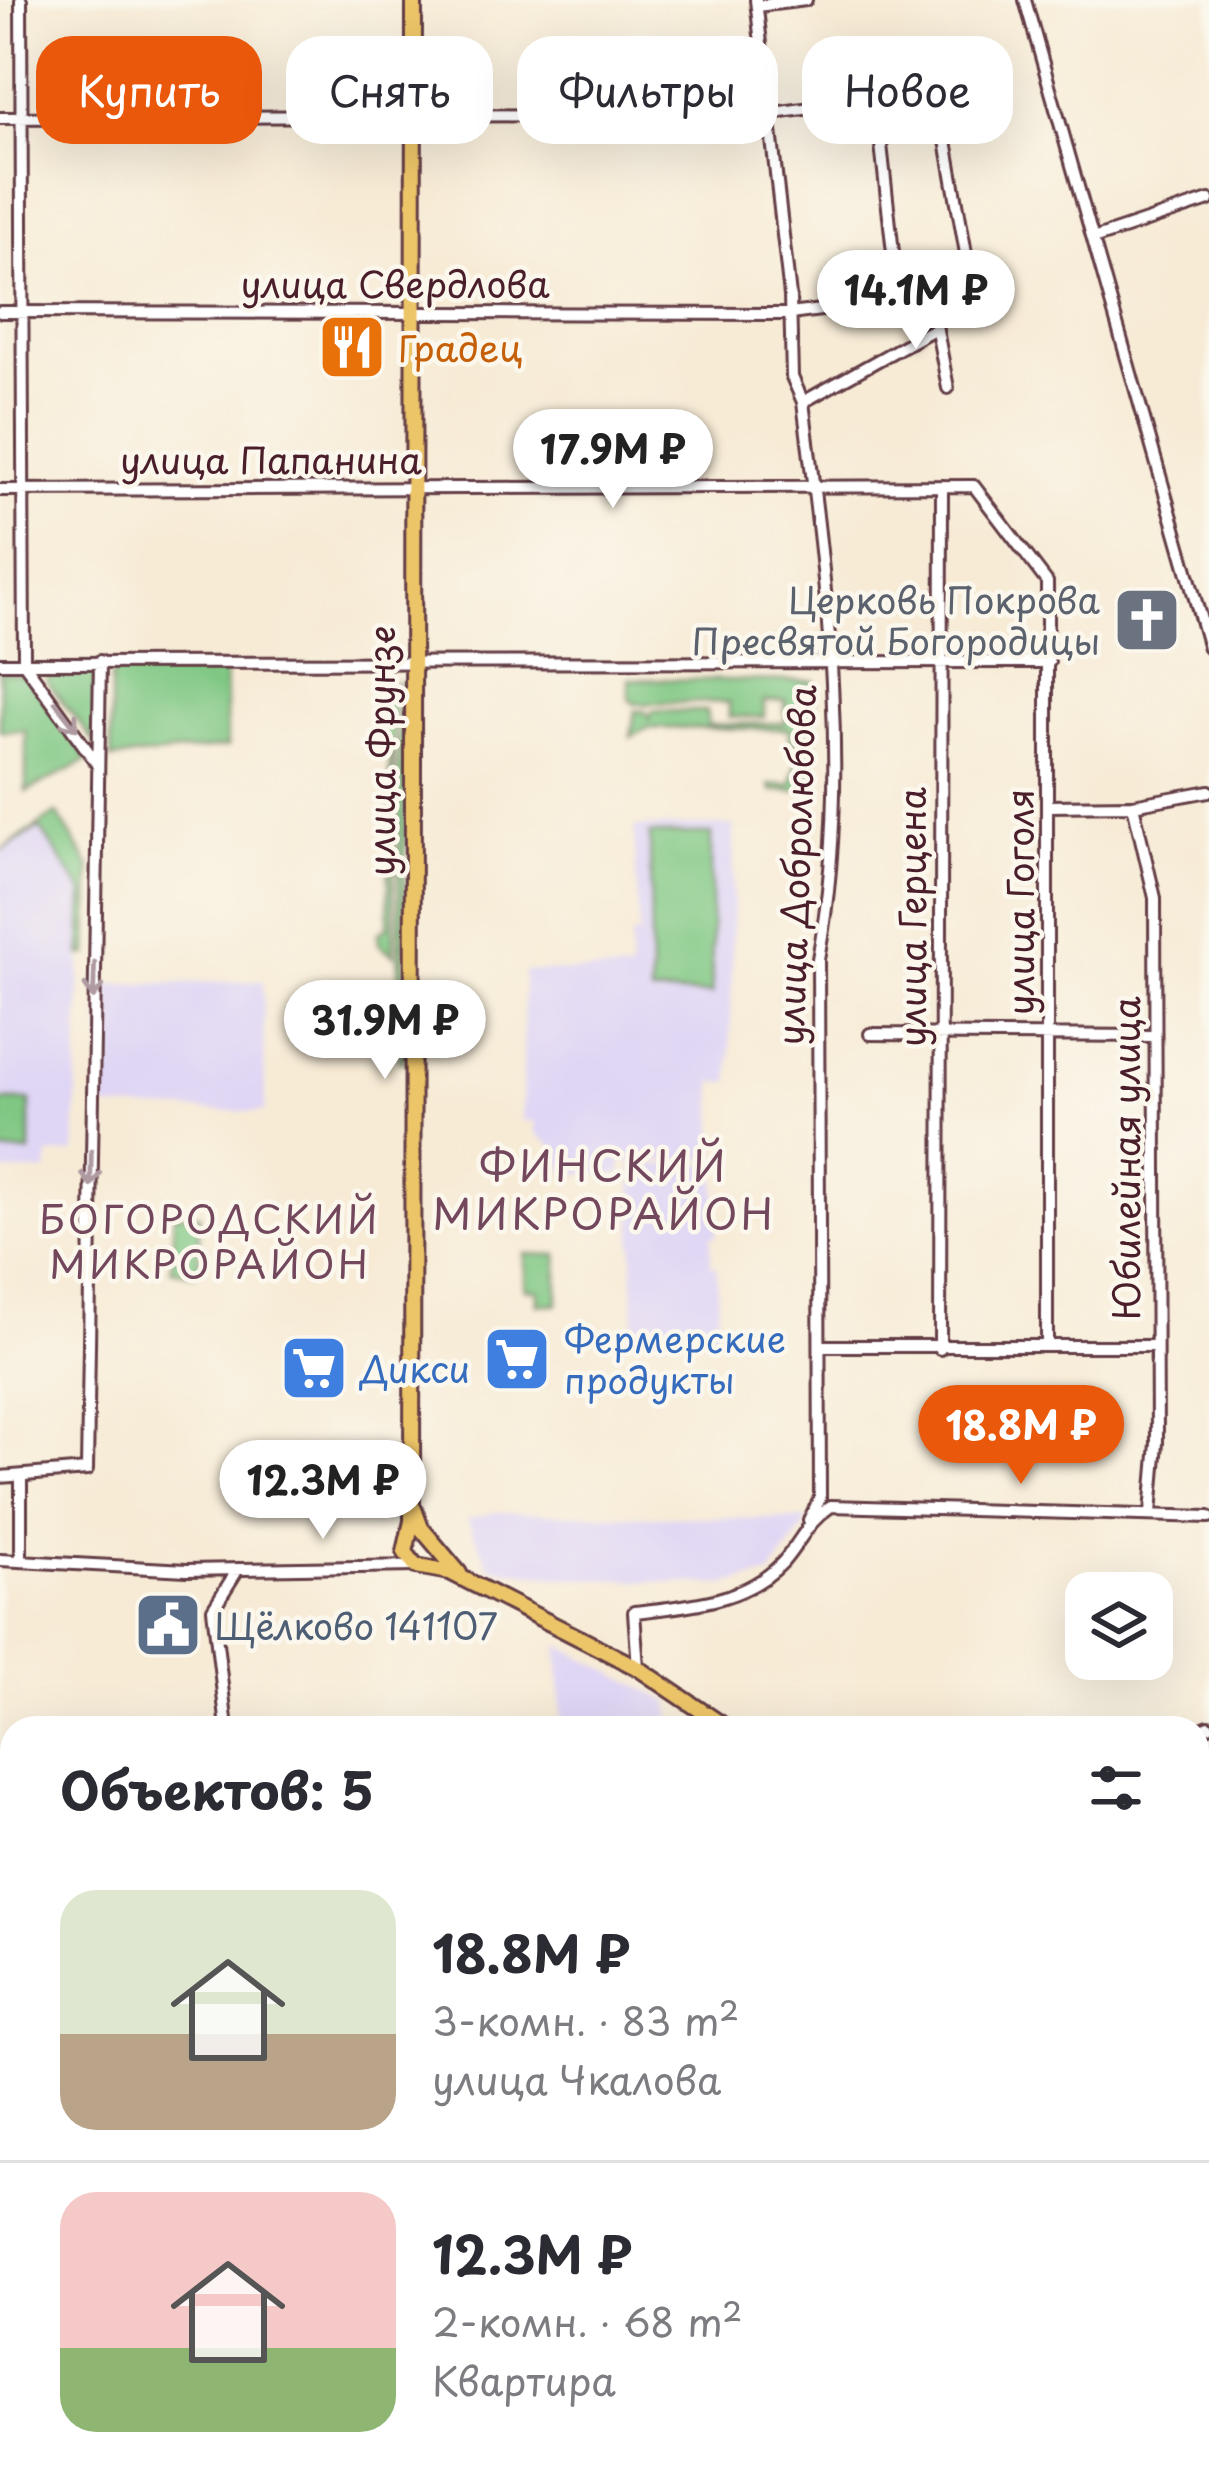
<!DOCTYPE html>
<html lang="ru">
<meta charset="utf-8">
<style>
:root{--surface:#fff;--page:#f7f7f7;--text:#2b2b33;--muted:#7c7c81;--line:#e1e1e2;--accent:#ea580c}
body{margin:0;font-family:"Playpen Sans",sans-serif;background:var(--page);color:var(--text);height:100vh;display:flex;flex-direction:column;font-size:45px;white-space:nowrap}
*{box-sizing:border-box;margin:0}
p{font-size:39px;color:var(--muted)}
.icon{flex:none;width:66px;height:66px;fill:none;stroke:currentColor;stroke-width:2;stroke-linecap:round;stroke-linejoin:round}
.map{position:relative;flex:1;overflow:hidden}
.drawer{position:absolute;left:0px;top:1716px;width:1209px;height:768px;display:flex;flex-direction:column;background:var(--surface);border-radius:36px 36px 0 0;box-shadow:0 12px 48px #0002}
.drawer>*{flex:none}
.hud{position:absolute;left:36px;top:36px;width:1137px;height:108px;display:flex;gap:24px}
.controls{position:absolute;left:1065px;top:1572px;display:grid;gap:24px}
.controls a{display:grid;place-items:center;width:108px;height:108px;border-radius:24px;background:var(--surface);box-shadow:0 12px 48px #0002;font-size:60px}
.price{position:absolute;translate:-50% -102px;padding:0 27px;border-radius:42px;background:#fff;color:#222;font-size:39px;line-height:78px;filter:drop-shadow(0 3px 6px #0008)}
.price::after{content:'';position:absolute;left:50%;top:72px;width:36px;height:27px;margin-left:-18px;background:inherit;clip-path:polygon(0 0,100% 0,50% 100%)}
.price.selected{background:var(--accent);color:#fff}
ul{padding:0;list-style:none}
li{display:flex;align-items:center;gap:36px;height:300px;padding:0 60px}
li+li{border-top:3px solid var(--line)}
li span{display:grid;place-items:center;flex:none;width:336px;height:240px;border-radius:36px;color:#555}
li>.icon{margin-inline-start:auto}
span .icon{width:144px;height:144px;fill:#fffc;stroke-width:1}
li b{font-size:51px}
h2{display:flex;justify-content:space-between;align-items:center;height:144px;padding:0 60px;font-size:51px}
.chip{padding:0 42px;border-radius:36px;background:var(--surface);box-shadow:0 12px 48px #0002;font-size:42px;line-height:108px}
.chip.selected{background:var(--accent);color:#fff}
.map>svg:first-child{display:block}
</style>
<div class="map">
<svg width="1209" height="2484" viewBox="0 0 1209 2484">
<rect width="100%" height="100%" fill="#fbf7ec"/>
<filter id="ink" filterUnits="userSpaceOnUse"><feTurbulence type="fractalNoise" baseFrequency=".00833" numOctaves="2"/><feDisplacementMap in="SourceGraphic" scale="24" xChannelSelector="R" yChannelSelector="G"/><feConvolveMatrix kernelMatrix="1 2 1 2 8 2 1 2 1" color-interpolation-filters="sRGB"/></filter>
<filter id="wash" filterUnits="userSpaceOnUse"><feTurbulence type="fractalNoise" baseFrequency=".004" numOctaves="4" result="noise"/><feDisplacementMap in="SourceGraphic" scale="48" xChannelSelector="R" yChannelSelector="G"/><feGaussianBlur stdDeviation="2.7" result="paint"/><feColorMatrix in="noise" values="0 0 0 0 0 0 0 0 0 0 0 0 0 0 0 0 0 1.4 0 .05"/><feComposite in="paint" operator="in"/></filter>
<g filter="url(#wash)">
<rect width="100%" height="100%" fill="#f7ebd6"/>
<path fill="#dfd5f5" d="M734,825l-4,257h-17l3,76 -94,4 -1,12h-56l-7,-23 -23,-19v-11h-13l2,-150 106,1 1,-36 8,-1 -5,-108z
M39,828l44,65 -8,260 -26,2 -2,17h-47v-320z
M263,981l2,131 -162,-4 -3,-123z
M716,1164l1,71 -6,1v29l6,1 1,74 -84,-1 -2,-174z
M497,1512l312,8 -39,55 -47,10 -167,-8 -66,-10 -23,-48z
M558,1645l112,57 4,26h-112z"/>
<path fill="#7fc783" stroke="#647357" stroke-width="3" d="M225,667l2,80 -116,12v-81l5,-8z
M50,670l44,2 1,71 -48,-61z
M0,671l27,5 61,84 -62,32v-61h-26z
M629,679l185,2v109l-42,1 -2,-6h21l10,-37 -11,-10 -1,-9 -141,-1 -17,9 4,-26h10l4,8 3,-8h54l2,14 77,-2v-23l-21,1v16h-35v-15l-94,2 -6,-5z
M393,682l1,273 -15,-11 -1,-11 10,-6 2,-172 -10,-1v-67z
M406,682l-2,379h-5l-1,-378z
M57,813l33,54 -2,88h-7l2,-62 -43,-65 -40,23z
M650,834h61l1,160h-61z
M0,1101h30v51h-30z
M174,1214l25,1v55l-5,4 -23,-4z
M525,1254l33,1v49h-20v-14l-13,-1z"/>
</g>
<g filter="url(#ink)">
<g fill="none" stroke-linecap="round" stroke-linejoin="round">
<defs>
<path id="minor" d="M21,0l3,663 74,102
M756,0l34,296 2,81 11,25c23,182 49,376 15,557l2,539 -11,22
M1025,0l184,648
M757,6l49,-6
M876,99l22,199
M0,118l767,-4 161,-22 17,43 25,141 -37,33
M1093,239l116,-39
M0,312l790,2 132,-17 11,12 15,79
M803,402l131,-73
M0,490l974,-4 73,96v761
M0,663l1049,-1
M1133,805l22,93 2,545 -6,70
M1048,806l85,-1 76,-14
M870,1034l284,2
M821,1346h334
M940,1349l2,-863
M0,1477l87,-7 13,-809
M0,1560l187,10 229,-4
M21,1561v-84
M638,1668l-4,-56c51,-6 111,-9 149,-50 18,-21 24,-40 48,-56l378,11
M227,1728l-14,-119 25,-40
M1197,1731l12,-5
M0,2021l12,-2
M1209,2215v3
M1197,2311l12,-3"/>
<path id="major" d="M414,0l-2,1521 -7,31 11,14 34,6 188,96 89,60
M414,1509l7,19 38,45
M1093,2472l4,12"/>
</defs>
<use href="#minor" stroke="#643e45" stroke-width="16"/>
<use href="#major" stroke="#643e45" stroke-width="20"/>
<use href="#minor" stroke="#fff" stroke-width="10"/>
<use href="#major" stroke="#edc569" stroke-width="14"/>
</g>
<defs><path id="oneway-shaft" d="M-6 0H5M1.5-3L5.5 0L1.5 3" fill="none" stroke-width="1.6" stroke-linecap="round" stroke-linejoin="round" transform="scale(3)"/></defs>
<g stroke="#ae9aa0">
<use href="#oneway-shaft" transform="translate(66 716) rotate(52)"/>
<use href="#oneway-shaft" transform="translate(94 981) rotate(92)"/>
<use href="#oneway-shaft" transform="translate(91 1169) rotate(91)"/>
</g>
</g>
<defs>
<symbol id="restaurant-square" viewBox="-11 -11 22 22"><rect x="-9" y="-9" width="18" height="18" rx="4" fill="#e8710a" stroke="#fbf7ec"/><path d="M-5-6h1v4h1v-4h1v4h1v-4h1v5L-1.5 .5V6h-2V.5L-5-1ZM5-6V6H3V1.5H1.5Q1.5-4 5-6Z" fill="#fff"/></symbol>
<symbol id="church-square" viewBox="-11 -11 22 22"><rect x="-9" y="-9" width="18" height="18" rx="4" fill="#6b7280" stroke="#fbf7ec"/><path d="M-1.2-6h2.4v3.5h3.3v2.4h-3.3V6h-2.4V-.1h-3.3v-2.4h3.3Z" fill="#fff"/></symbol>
<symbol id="supermarket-square" viewBox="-11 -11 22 22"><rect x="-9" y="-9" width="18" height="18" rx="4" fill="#3f7fe0" stroke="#fbf7ec"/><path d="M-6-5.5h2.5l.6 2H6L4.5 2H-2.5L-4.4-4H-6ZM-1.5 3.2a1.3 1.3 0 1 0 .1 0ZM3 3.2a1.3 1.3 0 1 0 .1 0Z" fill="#fff"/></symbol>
<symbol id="civic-square" viewBox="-11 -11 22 22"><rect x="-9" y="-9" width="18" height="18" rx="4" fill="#5c6f8a" stroke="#fbf7ec"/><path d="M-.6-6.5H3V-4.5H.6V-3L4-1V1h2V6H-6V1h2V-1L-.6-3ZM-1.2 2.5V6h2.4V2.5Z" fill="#fff"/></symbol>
</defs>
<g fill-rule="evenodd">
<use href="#restaurant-square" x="314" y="309" width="76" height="76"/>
<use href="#church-square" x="1109" y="582" width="76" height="76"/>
<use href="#supermarket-square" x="479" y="1321" width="76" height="76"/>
<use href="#supermarket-square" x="276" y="1330" width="76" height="76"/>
<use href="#civic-square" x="130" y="1587" width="76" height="76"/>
</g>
<g text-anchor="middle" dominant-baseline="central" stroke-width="9" stroke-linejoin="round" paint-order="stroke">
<g font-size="36" fill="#4a1f2b" stroke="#fbf7ec">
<text x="395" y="283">улица Свердлова</text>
<text x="271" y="459">улица Папанина</text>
<text transform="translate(380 751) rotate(-90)">улица Фрунзе</text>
<text transform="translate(795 865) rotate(-88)">улица Добролюбова</text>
<text transform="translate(1019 902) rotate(-90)">улица Гоголя</text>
<text transform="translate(911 917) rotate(-90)">улица Герцена</text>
<text transform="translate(1125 1158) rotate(-90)">Юбилейная улица</text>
</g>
<g font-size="36" fill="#c56008" stroke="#fbf7ec" text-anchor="start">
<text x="398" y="347">Градец</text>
</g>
<g font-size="36" fill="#5b616d" stroke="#fbf7ec" text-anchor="end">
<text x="1100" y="599">Церковь Покрова<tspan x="1100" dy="41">Пресвятой Богородицы</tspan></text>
</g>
<g font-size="36" fill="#366cbe" stroke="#fbf7ec" text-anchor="start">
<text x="564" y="1338">Фермерские<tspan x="564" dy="41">продукты</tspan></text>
<text x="360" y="1368">Дикси</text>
</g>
<g font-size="36" fill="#4e5e75" stroke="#fbf7ec" text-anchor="start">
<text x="214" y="1625">Щёлково 141107</text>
</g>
<g font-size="39" letter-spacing="3" fill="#73485d" stroke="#fbf7ec">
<text x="210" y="1217">БОГОРОДСКИЙ<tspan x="210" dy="45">МИКРОРАЙОН</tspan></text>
</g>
<g font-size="42" letter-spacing="3" fill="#73485d" stroke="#fbf7ec">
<text x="604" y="1164">ФИНСКИЙ<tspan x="604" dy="48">МИКРОРАЙОН</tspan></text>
</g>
</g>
</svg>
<div class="controls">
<a><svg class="icon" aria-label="layers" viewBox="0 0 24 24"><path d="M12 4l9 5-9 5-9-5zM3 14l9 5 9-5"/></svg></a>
</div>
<b class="price" style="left:916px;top:352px">14.1M ₽</b>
<b class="price" style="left:613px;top:511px">17.9M ₽</b>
<b class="price" style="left:385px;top:1082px">31.9M ₽</b>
<b class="price selected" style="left:1021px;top:1487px">18.8M ₽</b>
<b class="price" style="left:323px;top:1542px">12.3M ₽</b>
<div class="hud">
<a class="chip selected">Купить</a>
<a class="chip">Снять</a>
<a class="chip">Фильтры</a>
<a class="chip">Новое</a>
</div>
<section class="drawer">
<h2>Объектов: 5<svg class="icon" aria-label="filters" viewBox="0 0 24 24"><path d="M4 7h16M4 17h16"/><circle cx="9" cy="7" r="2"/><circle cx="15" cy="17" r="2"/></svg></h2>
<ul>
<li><span style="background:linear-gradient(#dfe7d0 60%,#b9a48a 0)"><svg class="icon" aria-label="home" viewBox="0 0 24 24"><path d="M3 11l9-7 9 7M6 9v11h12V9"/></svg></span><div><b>18.8M ₽</b><p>3-комн. · 83 m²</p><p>улица Чкалова</p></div></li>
<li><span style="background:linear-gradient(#f6c9c9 65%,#8fb573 0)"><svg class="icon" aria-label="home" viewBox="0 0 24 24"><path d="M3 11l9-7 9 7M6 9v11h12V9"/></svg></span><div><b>12.3M ₽</b><p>2-комн. · 68 m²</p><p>Квартира</p></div></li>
</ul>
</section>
</div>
